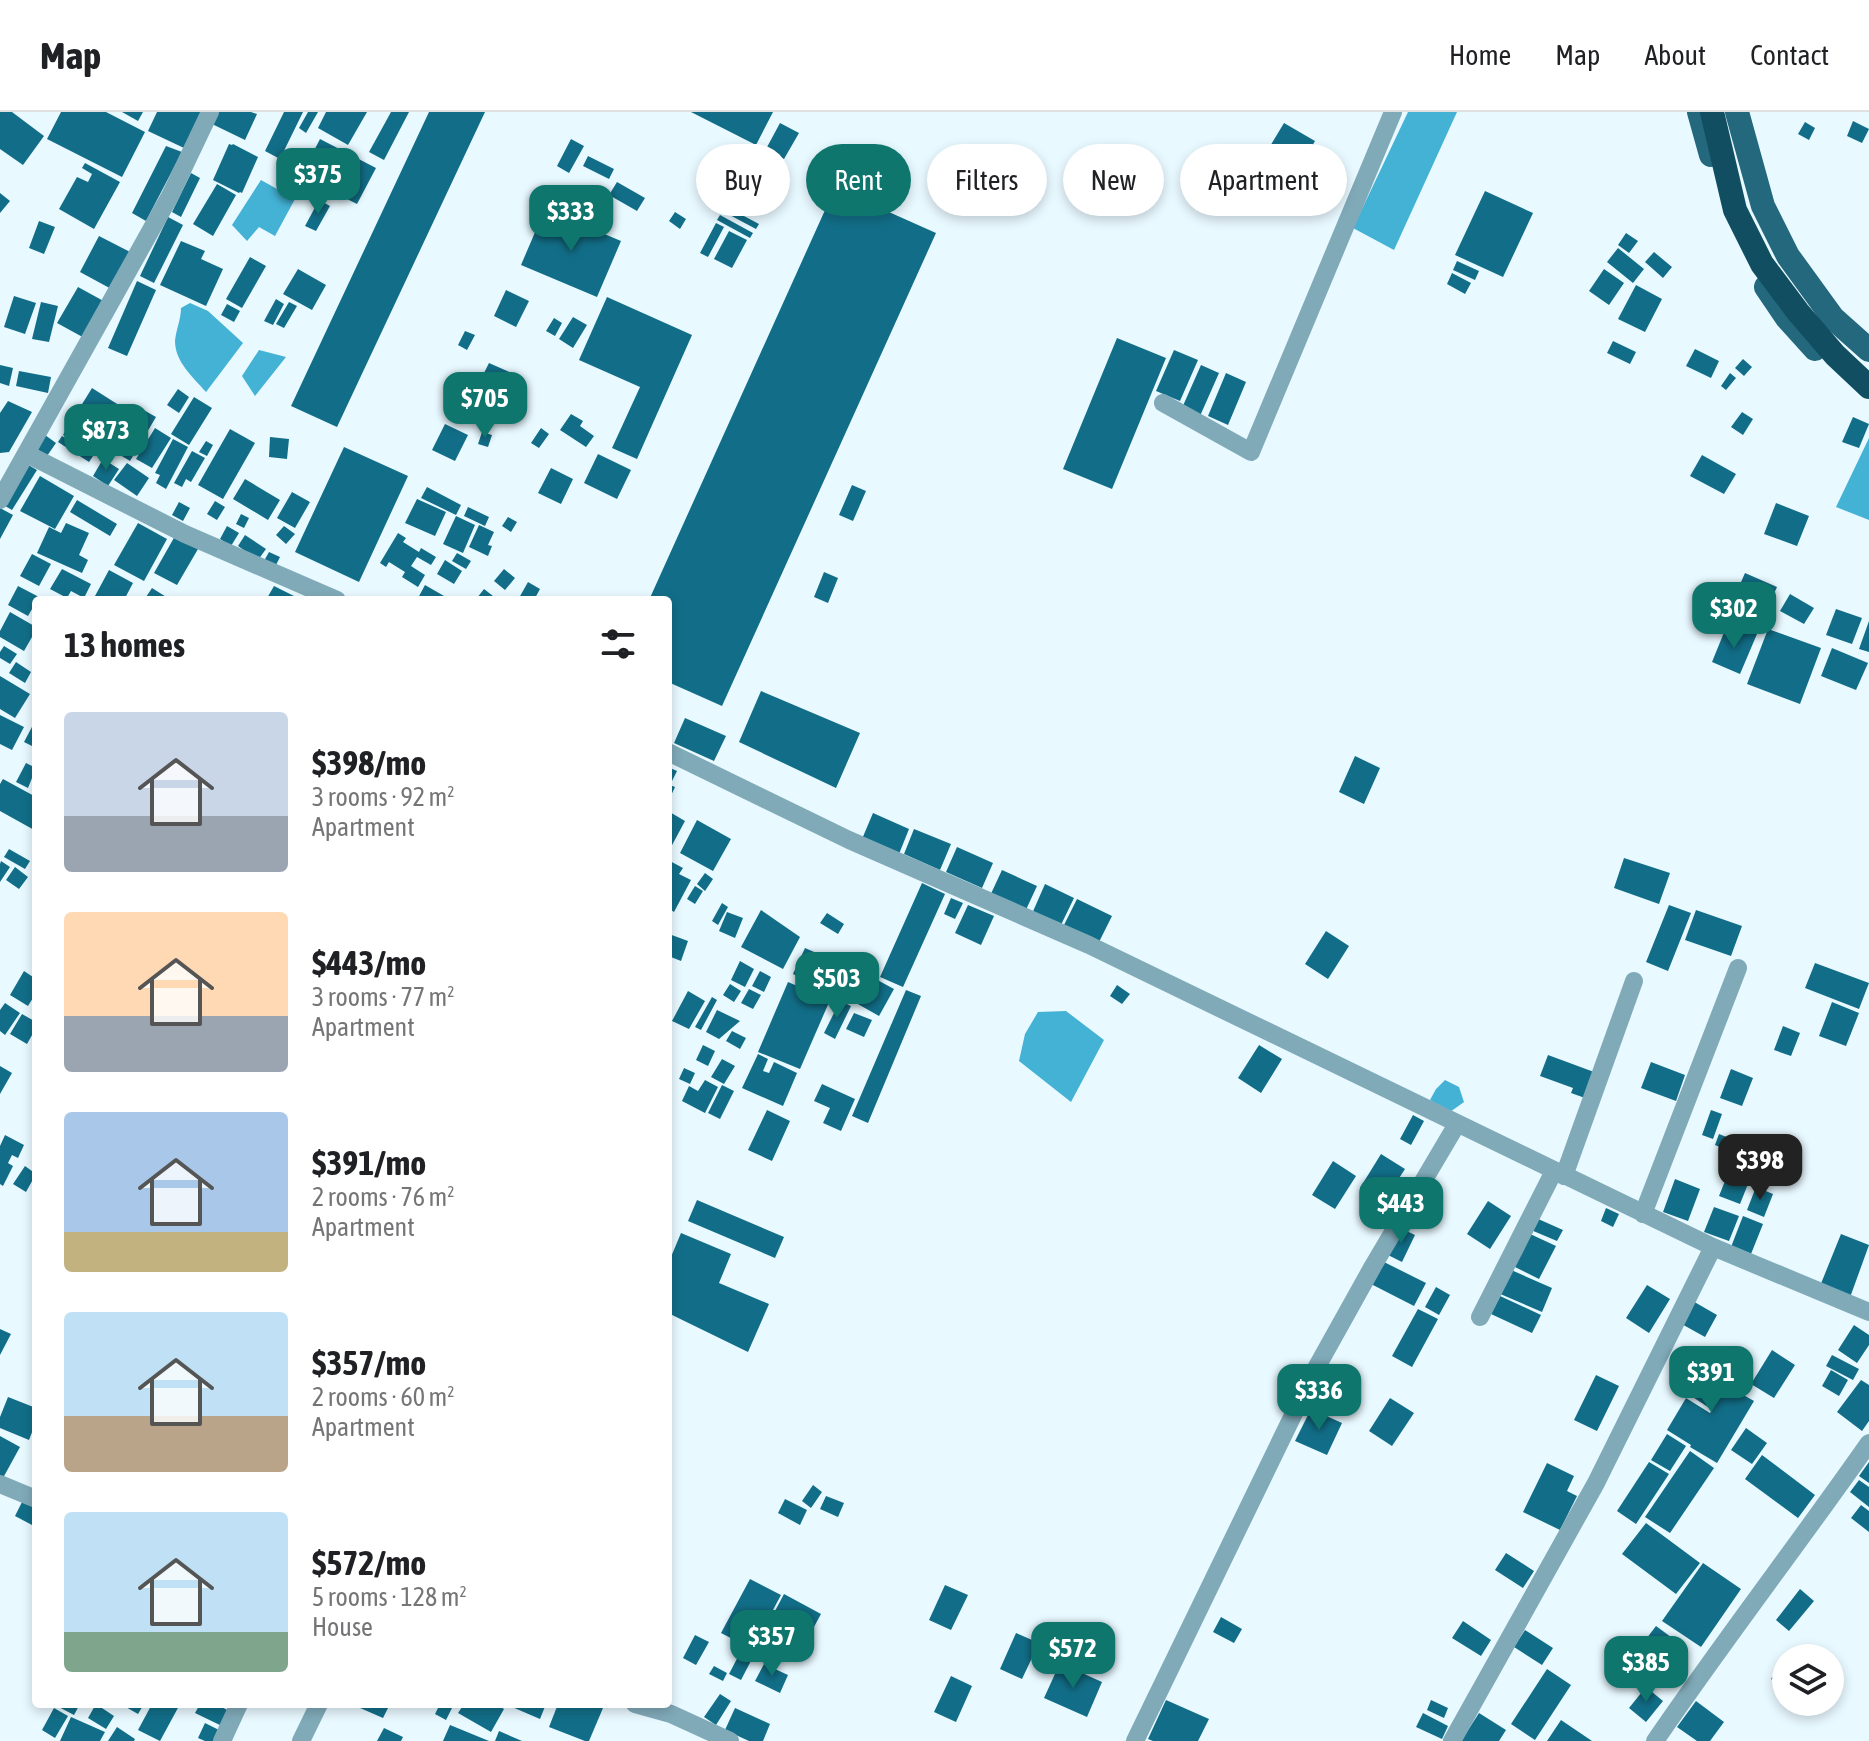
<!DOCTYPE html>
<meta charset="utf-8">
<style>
:root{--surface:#fff;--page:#f2f2f2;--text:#202124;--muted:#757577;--line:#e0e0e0;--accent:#0f766e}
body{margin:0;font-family:"Asap Condensed",sans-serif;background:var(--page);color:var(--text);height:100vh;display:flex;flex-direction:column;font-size:30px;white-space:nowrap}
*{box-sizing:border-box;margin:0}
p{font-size:26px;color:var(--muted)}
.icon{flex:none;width:44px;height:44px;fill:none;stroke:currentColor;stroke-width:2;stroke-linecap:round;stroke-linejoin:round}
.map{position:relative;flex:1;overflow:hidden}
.drawer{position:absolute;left:32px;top:484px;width:640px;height:1112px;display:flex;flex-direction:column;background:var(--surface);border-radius:8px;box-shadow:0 4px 12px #0003}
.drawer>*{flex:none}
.top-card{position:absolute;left:696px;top:32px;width:760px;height:72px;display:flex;gap:16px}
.controls{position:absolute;left:1772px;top:1532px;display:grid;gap:16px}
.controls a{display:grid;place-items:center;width:72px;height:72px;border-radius:50%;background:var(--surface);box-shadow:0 4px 12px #0003;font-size:40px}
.price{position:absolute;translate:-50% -68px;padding:0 18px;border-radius:16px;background:var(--accent);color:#fff;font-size:26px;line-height:52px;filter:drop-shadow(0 2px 4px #0008)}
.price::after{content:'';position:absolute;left:50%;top:48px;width:24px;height:18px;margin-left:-12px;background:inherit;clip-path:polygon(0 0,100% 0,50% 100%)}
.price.current{background:#222;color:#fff}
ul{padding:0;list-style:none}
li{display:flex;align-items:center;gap:24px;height:200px;padding:0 32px}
li span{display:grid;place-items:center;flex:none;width:224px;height:160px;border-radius:8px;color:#555}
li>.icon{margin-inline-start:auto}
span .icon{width:96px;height:96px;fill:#fffc;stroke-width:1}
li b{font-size:34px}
h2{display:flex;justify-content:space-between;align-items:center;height:96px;padding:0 32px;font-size:34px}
.chip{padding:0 28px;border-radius:36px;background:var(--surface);box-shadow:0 4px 12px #0003;font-size:28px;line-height:72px}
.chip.current{background:var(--accent);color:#fff}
header{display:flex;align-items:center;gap:48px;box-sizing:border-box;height:112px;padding:0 40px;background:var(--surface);border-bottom:2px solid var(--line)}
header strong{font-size:38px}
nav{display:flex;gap:44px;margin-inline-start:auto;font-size:28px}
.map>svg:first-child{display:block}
</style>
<header>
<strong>Map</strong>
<nav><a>Home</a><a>Map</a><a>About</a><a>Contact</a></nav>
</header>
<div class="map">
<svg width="1869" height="1629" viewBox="0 0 1869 1629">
<rect width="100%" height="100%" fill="#e8f9ff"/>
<path fill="#43b2d5" d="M1408,0h49l-63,138 -41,-22z
M261,68l34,19 -20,37 -16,-9 -12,14 -15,-16z
M190,191l18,8 35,32 -37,49c-13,-15 -31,-30 -31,-51 1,-11 6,-22 6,-33z
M259,238l27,7 -31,39 -13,-20z
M1869,326v82l-33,-13z
M1066,899l38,29 -33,62 -52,-41 6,-27 13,-22z
M1445,968l14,7 5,15 -14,10 -20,-12 6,-11z"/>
<path fill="#126e88" d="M0,0h12l32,24 -21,29 -23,-16z
M61,0h45l39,20 -23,45 -75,-38z
M122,0h21l-5,9z
M157,0h44l-17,36 -36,-17z
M217,0h34l6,2 -12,26 -33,-16z
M284,0h19l-23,47 -15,-8z
M308,0h10l-12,21 -7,-5z
M326,0h41l-19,33 -30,-17z
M391,0h18l-25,48 -15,-8z
M429,0h56l-148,315 -46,-21z
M691,0h82l-17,33z
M1853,9l16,8 -7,14 -15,-7z
M1805,10l10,6 -6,12 -11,-6z
M780,11l19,10 -15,26 -18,-10z
M1284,11l31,18 -20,35 -32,-18z
M320,27l56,29 -19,36 -56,-28z
M571,27l13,7 -15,27 -12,-7z
M229,32l3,1 1,-1 25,13 -16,36 -2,-1 -1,1 -26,-13z
M166,34l16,6 -36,69 -14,-8z
M855,43l51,25 -8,18 -51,-25z
M588,44l26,13 -5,10 -26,-13z
M85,51l35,19 -26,47 -35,-20 18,-32 11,5 4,-8 -10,-6z
M191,61l9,5 -19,39 -9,-5z
M617,70l28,16 -8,13 -28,-16z
M217,72l19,11 -23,41 -20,-12z
M835,76l101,45 -214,473 -54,-24v-82h-19z
M1485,79l48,22 -30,64 -48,-22z
M0,81l10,8 -10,12z
M319,88l11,6 -14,25 -11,-5z
M727,95l32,17 -3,5 -32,-17z
M545,97l76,32 -24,56 -76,-32z
M675,100l11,7 -6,10 -11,-8z
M720,103l33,18 -3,5 -33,-18z
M168,105l15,8 -29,58 -14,-7z
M39,109l16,6 -11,27 -15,-6z
M716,111l8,4 -16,30 -8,-4z
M729,119l18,9 -15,28 -18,-9z
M1626,121l12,8 -9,12 -11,-8z
M99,124l35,18 -19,37 -35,-19z
M181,129l24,10 -4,8 22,10 -17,37 -46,-21z
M1618,136l26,21 -11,14 -26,-21z
M1654,140l18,15 -9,11 -18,-16z
M250,145l16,9 -24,42 -16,-9z
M1457,149l22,10 -4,9 -22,-10z
M298,157l28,16 -14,25 -29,-16z
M1604,157l20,14 -15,22 -20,-14z
M1452,161l19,10 -6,11 -18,-10z
M137,169l19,9 -29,66 -19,-8z
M1636,173l26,14 -17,33 -27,-13z
M78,175l31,17 -21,36 -31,-17z
M506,178l23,11 -13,26 -22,-11z
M14,184l22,7 -11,31 -21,-7z
M607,185l85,38 -55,124 -25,-11 28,-61 -61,-27z
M276,187l8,5 -11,21 -9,-4z
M41,190l17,4 -9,36 -17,-3z
M289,190l8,4 -13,22 -8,-4z
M227,192l13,7 -6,11 -13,-7z
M573,205l14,8 -14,23 -14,-9z
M554,206l8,5 -7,13 -9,-5z
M465,219l10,4 -8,15 -9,-5z
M1117,226l49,20 -54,131 -49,-20z
M1613,229l23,11 -6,12 -23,-11z
M1695,237l24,12 -8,17 -25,-12z
M1174,238l24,10 -18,41 -24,-10z
M1743,247l9,8 -8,9 -9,-8z
M489,251l23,10 -13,26 -23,-10z
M0,253l13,3 -4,18 -9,-3z
M1201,253l18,8 -19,43 -18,-8z
M19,259l32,6 -3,16 -32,-7z
M1226,261l20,9 -18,43 -20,-9z
M1730,261l6,5 -10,12 -5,-4z
M92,276l33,21 -28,46 -34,-20z
M178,277l11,8 -10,16 -12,-8z
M194,285l18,11 -23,37 -18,-11z
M8,289l24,11 -23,40 -9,1v-40z
M133,292l23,13 -26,44 -23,-14z
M1742,300l11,7 -10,16 -12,-8z
M571,302l12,7 -3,5 14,10 -8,11 -26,-17z
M1853,305l16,7 -10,24 -17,-6z
M445,312l23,11 -13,26 -23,-11z
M155,316l16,10 -19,30 -16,-9z
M541,316l8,6 -10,14 -8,-5z
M230,317l25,14 -32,56 -25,-14z
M482,320l10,3 -4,12 -10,-3z
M45,323l11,8 -9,13 -12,-8z
M62,324l31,20 -4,6 -31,-20z
M270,325l19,2 -2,20 -18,-2z
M173,327l15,8 -22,42 -10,-6 4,-8 -5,-2z
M206,329l7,4 -6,11 -8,-4z
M344,335l64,29 -49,106 -64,-30z
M192,339l13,7 -14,24 -5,-3 -4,8 -8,-4z
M598,342l33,16 -14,29 -33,-16z
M1702,343l34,19 -12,20 -34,-18z
M103,347l16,10 -11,17 -15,-10z
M25,351l12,7 -25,40 -12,-7z
M127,351l22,15 -12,18 -23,-16z
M551,356l22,11 -12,25 -23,-11z
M40,364l34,20 -19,33 -35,-18z
M245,367l35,21 -12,20 -35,-21z
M852,373l14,6 -13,30 -14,-6z
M427,375l34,18 -5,10 -35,-17z
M292,380l18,10 -15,26 -18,-10z
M417,387l29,13 -11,24 -30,-13z
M77,388l40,24 -7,12 -40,-24z
M215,389l10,6 -8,13 -10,-6z
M179,390l11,6 -7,13 -11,-6z
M1776,391l33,13 -12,30 -33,-12z
M468,395l21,10 -4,9 -21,-10z
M0,396l13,7 -13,24z
M241,402l8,4 -5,10 -8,-4z
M456,404l19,9 -12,28 -20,-9z
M508,405l9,5 -6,10 -9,-6z
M66,411l23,10 -10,22 9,5 -6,13 -45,-20 12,-26 12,6z
M138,411l29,16 -23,42 -30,-16z
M479,413l15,7 -6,13 4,1 -4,10 -19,-9z
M227,414l12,7 -8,13 -11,-7z
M284,414l11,8 -9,10 -10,-9z
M398,421l8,5 -3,4 16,10 2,-4 15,9 -5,8 -14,-8 -6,9 14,9 -7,12 -16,-10 3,-5 -16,-10 -3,5 -6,-4z
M245,423l21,14 -8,11 -20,-14z
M175,424l23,13 -21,36 -23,-12z
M269,440l11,5 -5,10 -11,-6z
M457,441l14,8 -5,8 -14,-8z
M32,442l19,10 -12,22 -19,-10z
M445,448l17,11 -8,13 -17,-10z
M62,457l29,15 -7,14 -13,-7 -4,7 -17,-9z
M504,457l11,9 -10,12 -11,-9z
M109,458l24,13 -9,17h-23l-6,-4z
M824,460l14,6 -10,25 -14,-6z
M1745,461l32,14 -20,43 -31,-14z
M528,470l12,7 -6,11h-11l-4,-2z
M425,473l26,15h-34z
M18,474l21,11 -11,19 -20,-11z
M274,474l20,10 -2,4h-26z
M152,476l19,12h-27z
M484,477l9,7 -3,4h-11l-2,-2z
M1790,482l24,14 -10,16 -24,-13z
M1836,497l26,9 -10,26 -26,-9z
M10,500l26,15v3l-12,21 -24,-14v-6z
M1869,509v31l-10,-3z
M1742,516l15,6 -17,40 -28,-12 13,-32 14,6z
M1768,517l53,19 -21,56 -53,-20z
M4,534l13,8 -7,10 -10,-6v-6z
M1832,536l36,15 -12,27 -35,-14z
M16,550l15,10 -6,11 -16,-10z
M0,564l30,18 -15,24 -15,-9z
M761,579l99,42 -24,55 -97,-46z
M0,603l24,12 -12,23 -12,-6z
M685,606l41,18 -12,25 -40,-18z
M33,613l3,2v21l-12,-6z
M1355,644l25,12 -16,36 -25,-12z
M26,651l10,5 -8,20 -12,-6z
M668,655l9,4 -7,14 5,2 -7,15z
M3,667l33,18v34l-36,-20v-27z
M668,699l17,10 -14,26 -3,-1z
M873,701l36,16 -10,25 -37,-15z
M697,708l34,19 -18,32 -33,-18z
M914,717l37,15 -11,26 -36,-16z
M957,735l36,16 -11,25 -36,-16z
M9,737l21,12 -5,8 -21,-12z
M1624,746l46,15 -11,31 -45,-16z
M668,748l15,8 -4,6 12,6 -17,32 -6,-4z
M1,749l9,6 -10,15v-18z
M15,755l13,10 -9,12 -13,-9z
M1002,758l35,16 -13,28 -35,-16z
M705,761l8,6 -8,12 -8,-7z
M922,771l23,11 -42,93 -23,-10z
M1045,772l29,14 -15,31 -28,-13z
M695,774l8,5 -8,13 -8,-5z
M951,786l12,5 -8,16 -11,-5z
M1077,787l35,17 -15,30 -35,-17z
M722,791l6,4 -10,18 -6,-4z
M968,793l26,11 -13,29 -26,-12z
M1669,793l22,8 -23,58 -22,-9z
M761,798l39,27 -17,32 -42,-22z
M1696,798l46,16 -11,30 -46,-16z
M727,800l16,6 -8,20 -16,-7z
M827,801l17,11 -6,10 -18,-11z
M1326,819l23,15 -21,33 -23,-15z
M669,822l19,7 -7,20 -10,-4v3l-3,-1z
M805,836l41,18 -12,27 -41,-19z
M740,849l14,8 -9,18 -14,-7z
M1815,851l54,20 -10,26 -54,-21z
M24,859l12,8v14l-8,13 -18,-11z
M760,859l11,6 -7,15 -12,-6z
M870,864l24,13 -15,27 -23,-13z
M788,870l42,18 -30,69 -42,-17z
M730,872l11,7 -7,11 -11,-7z
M1117,873l13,9 -8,10 -12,-8z
M749,877l12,6 -8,14 -12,-6z
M906,878l15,6 -53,127 -16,-7z
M688,879l17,10 -16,28 -17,-8z
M712,885l5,3 -16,30 -6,-3z
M840,889l11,5 -16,33 -11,-6z
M1832,890l27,11 -13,33 -27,-10z
M5,891l15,10 -15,22 -5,-4v-21z
M717,898l23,11 -21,18 -13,-7z
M854,901l18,7 -8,17 -18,-8z
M22,902l14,8v6l-9,16 -17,-10z
M1783,914l17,7 -9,23 -17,-6z
M732,919l14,7 -6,11 -14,-8z
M703,933l12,6 -7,15 -12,-6z
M1259,933l23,14 -21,34 -23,-15z
M758,942l10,5 -5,12 6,2 5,-11 23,11 -14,33 -41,-18z
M1548,943l46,17 -9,26 -14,-5 2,-5 -33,-12z
M722,947l13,7 -11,18 -13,-7z
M1651,950l34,13 -9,26 -35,-13z
M0,954l12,7 -12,21z
M684,956l11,5 -5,11 -11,-5z
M1731,957l22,9 -11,28 -22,-8z
M705,968l13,7 -13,26 -23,-12 7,-15 9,5z
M822,972l33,15 -14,32 -18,-8 7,-15 -16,-7z
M722,973l12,6 -14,28 -12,-6z
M767,998l23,11 -18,40 -24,-11z
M1711,998l11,4 -9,25 -11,-4z
M1413,1003l11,6 -13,24 -11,-6z
M1719,1022l15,6 -5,11 -14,-6z
M5,1023l19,10 -6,13 -6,-3 -4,8 5,3 -10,20 -3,-2v-38z
M1739,1024l17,7 -9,23 -17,-7z
M1381,1042l24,15 -22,34 -23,-15z
M1776,1044l12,4 -7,19 -12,-4z
M1333,1049l23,15 -21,33 -23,-14z
M25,1054l11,8 -10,18 -13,-8z
M1727,1064l21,8 -8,20 -21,-8z
M1675,1067l25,10 -12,32 -25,-9z
M1756,1075l17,7 -9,23 -17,-7z
M697,1088l87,37 -9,21 -87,-37z
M1488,1089l23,15 -21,33 -23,-15z
M1714,1095l25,9 -10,25 -25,-9z
M1606,1096l13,6 -6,13 -12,-6z
M1743,1104l20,8 -12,30 -20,-7z
M1536,1106l27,12 -6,11 -26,-11z
M1400,1116l15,7 -13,27 -16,-8z
M681,1121l50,21 -12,29 50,21 -21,48 -80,-39v-49z
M1528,1121l28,13 -17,33 -28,-14z
M1841,1122l28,11 -21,58 -30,-12z
M1382,1149l44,22 -12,23 -43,-22z
M1509,1157l43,19 -10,24 -44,-19z
M1647,1173l23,14 -21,34 -23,-15z
M1436,1175l14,8 -11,20 -14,-8z
M1500,1184l41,19 -9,18 -41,-19z
M1691,1188l26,15 -12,22 -27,-15z
M1418,1197l20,10 -26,48 -20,-11z
M1854,1213l15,10v10l-12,18 -19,-13z
M0,1217l11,5 -11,21z
M1772,1238l23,15 -21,33 -23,-14z
M1832,1243l27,14 -6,11 -27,-14z
M1709,1248l23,15 -6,10 28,16 -37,62 -27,-16 1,-2 -24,-15 19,-32 24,15 14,-23 -13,19 -23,-15z
M1831,1258l17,10 -9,16 -17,-10z
M1596,1263l23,11 -22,45 -23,-11z
M1861,1268l8,5v36l-7,10 -25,-19z
M8,1285l28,11v14l-7,18 -29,-12v-11z
M1390,1286l24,15 -22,33 -23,-15z
M1311,1297l31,14 -15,32 -32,-14z
M1746,1316l21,15 -15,21 -21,-14z
M1667,1322l19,12 -16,25 -19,-11z
M0,1324l20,11 -17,31 -3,-2z
M1690,1339l24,17 -44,65 -25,-16z
M1762,1343l53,40 -17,23 -53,-39z
M1649,1350l20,12 -33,50 -19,-13z
M1869,1350v21l-10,-7z
M1547,1351l27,13 -7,15 10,5 -17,34 -37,-18z
M1859,1368l10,7v20l-19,-15z
M813,1373l9,7 -11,16 -9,-7z
M826,1384l18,7 -6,14 -18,-8z
M785,1387l22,11 -7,15 -22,-12z
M23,1388l13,7v10l-4,8 -17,-9z
M1861,1393l8,6v21l-18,-14z
M1646,1411l54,40 -24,31 -54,-40z
M1506,1441l28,18 -11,17 -28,-18z
M1703,1451l38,26 -40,58 -39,-26z
M750,1467l31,16 -29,54 -31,-16z
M945,1473l23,10 -17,35 -22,-10z
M1800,1477l14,12 -25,30 -13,-11z
M784,1482l37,20 -18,33 -37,-19z
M1221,1505l21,12 -8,14 -21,-11z
M1463,1509l28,19 -10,16 -29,-18z
M1656,1514l19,14 -19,26 -19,-15z
M1525,1518l28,18 -11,17 -28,-18z
M1016,1521l23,10 -17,36 -22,-10z
M695,1523l14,7 -13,23 -13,-7z
M772,1523l15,9 -13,20 -15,-9z
M1071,1524l21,11 -8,15 -21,-12z
M742,1537l12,6 -13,25 -12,-6z
M1060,1551l42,19 -15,35 -43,-19z
M764,1552l24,11 -8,18 -25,-12z
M714,1554l13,7 -4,8 -14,-7z
M1547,1557l24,16 -36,55 -24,-16z
M1777,1559l8,7 -5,7 -9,-6z
M951,1564l21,10 -16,36 -22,-10z
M1646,1575l17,14 -17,21 -17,-14z
M720,1582l11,7 -15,24 -12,-8z
M1166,1588l43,19 -11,22h-45l-5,-2z
M1431,1588l17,8 -4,10 -17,-8z
M1696,1589l28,21 -14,19h-13l-20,-14z
M53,1592h27l-6,11z
M96,1592l18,12 -8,13 -18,-11z
M125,1592h19l-6,10 -14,-8z
M152,1592h23l4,2 -19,35 -22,-11z
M200,1592h16l15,8 -7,15 -29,-14z
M351,1592h34l4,2 -6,12z
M440,1592h14l-8,16 -11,-6z
M464,1592h32l8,5 -13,23 -33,-19z
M505,1592h41l-6,15z
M558,1592h35l10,4 -14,33h-4l-36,-14z
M54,1596l14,8 -13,22 -13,-8z
M735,1596l35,16 -7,17h-14l-24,-11z
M1423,1601l25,13 -6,13 -26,-12z
M1479,1601l27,17 -7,11h-38z
M71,1605l34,15 -5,9h-40z
M1561,1608l31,21h-45z
M205,1611l18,9 -4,9h-14l-7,-3z
M450,1613l39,16h-46z
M117,1615l18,12 -1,2h-26z
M384,1616l19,9 -2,4h-24z
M499,1619l23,10h-27z"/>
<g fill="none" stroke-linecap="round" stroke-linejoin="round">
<path stroke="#81aab9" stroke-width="18" d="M1163,291l88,49 142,-340
M27,342l158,80 152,66
M0,388l170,-304 40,-84
M668,640l181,88 240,105 624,302 -117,236 -144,258
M1564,1064l70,-195
M1643,1102l95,-246
M1713,1135l156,65
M1480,1205l74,-146
M0,1372l36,15
M635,1592l36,10 59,27
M222,1629l17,-37
M301,1629l18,-37
M1135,1629l179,-369 59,-106 84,-142
M1655,1629c69,-101 144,-198 214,-298"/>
<path stroke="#23687d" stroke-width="24" d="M1699,0l12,43
M1737,0l26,94 25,50 45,62 36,32
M1766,175l21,31 28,31"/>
<path stroke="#124e61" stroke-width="24" d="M1712,0l23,98 27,54 36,48 37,43 34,32"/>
</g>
</svg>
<div class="controls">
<a><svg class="icon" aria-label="layers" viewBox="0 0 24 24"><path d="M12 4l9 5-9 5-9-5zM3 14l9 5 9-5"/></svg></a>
</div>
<b class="price" style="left:318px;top:104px">$375</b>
<b class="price" style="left:571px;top:141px">$333</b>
<b class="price" style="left:485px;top:328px">$705</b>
<b class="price" style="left:106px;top:360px">$873</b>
<b class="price" style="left:1734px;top:538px">$302</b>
<b class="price" style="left:837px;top:908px">$503</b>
<b class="price current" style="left:1760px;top:1090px">$398</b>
<b class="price" style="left:1401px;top:1133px">$443</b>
<b class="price" style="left:1711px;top:1302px">$391</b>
<b class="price" style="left:1319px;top:1320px">$336</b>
<b class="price" style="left:772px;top:1566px">$357</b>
<b class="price" style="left:1073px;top:1578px">$572</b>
<b class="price" style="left:1646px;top:1592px">$385</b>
<div class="top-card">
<a class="chip">Buy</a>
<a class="chip current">Rent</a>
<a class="chip">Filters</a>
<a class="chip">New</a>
<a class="chip">Apartment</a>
</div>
<section class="drawer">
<h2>13 homes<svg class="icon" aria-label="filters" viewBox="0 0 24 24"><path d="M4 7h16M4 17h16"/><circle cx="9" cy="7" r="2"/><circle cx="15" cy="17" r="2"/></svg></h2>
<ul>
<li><span style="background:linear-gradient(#c9d6e8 65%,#9aa5b1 0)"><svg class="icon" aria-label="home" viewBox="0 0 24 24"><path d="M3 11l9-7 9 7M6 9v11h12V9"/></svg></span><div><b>$398/mo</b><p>3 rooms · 92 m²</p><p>Apartment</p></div></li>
<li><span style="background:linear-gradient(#ffd9b3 65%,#9aa5b1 0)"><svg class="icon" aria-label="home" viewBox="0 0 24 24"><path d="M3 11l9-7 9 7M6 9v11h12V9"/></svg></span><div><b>$443/mo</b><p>3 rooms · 77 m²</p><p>Apartment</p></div></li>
<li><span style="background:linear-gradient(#a9c7e8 75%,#c2b280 0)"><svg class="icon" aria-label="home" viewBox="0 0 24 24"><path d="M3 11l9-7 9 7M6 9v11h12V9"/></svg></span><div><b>$391/mo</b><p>2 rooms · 76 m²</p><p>Apartment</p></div></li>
<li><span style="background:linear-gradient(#bfe0f5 65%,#b9a48a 0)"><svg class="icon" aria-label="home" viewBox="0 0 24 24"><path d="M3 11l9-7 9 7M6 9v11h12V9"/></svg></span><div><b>$357/mo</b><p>2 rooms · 60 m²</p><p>Apartment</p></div></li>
<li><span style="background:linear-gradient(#bfe0f5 75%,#7fa58c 0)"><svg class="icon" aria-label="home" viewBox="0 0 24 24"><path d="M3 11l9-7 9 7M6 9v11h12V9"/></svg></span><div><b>$572/mo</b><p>5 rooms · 128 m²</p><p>House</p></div></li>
</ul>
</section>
</div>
